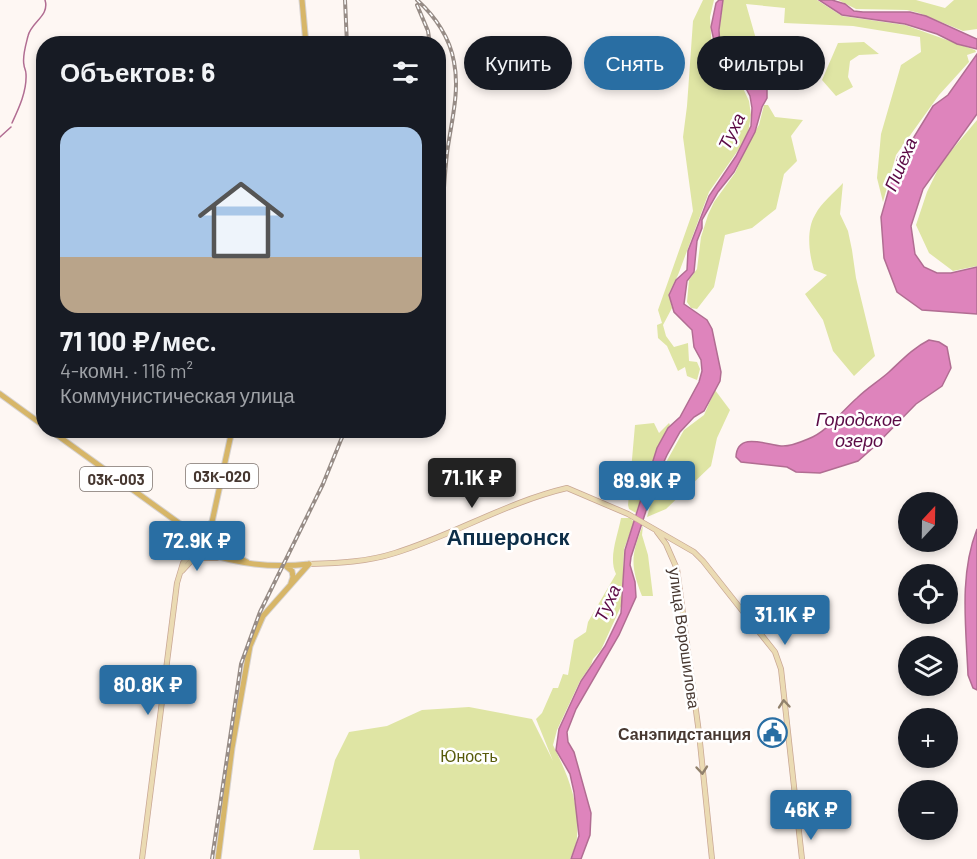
<!DOCTYPE html>
<html lang="ru">
<meta charset="utf-8">
<style>
:root{--surface:#171b24;--page:#20242c;--text:#f1f3f6;--muted:#9ea1a6;--accent:#296ea3}
body{margin:0;font-family:Barlow,sans-serif;background:var(--page);color:var(--text);height:100vh;display:flex;flex-direction:column;font-size:22px;white-space:nowrap}
*{box-sizing:border-box;margin:0}
p{font-size:20px;color:var(--muted)}
.icon{flex:none;width:33px;height:33px;fill:none;stroke:currentColor;stroke-width:2;stroke-linecap:round;stroke-linejoin:round}
.map{position:relative;flex:1;overflow:hidden}
.side{position:absolute;left:36px;top:36px;width:410px;height:402px;display:flex;flex-direction:column;background:var(--surface);border-radius:24px;box-shadow:0 3px 9px #0003}
.side>*{flex:none}
.guide{position:absolute;left:464px;top:36px;width:423px;height:54px;display:flex;gap:12px}
.needle{width:39px;rotate:22deg}
.controls{position:absolute;left:898px;top:492px;display:grid;gap:12px}
.controls a{display:grid;place-items:center;width:60px;height:60px;border-radius:50%;background:var(--surface);box-shadow:0 3px 9px #0003;font-size:30px}
.price{position:absolute;translate:-50% -51px;padding:0 14px;border-radius:6px;background:var(--accent);color:#fff;font-size:20px;line-height:39px;filter:drop-shadow(0 2px 3px #0008)}
.price::after{content:'';position:absolute;left:50%;top:36px;width:18px;height:14px;margin-left:-9px;background:inherit;clip-path:polygon(0 0,100% 0,50% 100%)}
.price.selected{background:#222;color:#fff}
ul{padding:0;list-style:none}
li{display:grid;align-content:center;gap:12px;height:318px;padding:0 24px}
li span{display:grid;place-items:center;height:186px;border-radius:18px;color:#555}
li>.icon{margin-inline-start:auto}
span .icon{width:108px;height:108px;fill:#fffc;stroke-width:1}
li b{font-size:26px}
h2{display:flex;justify-content:space-between;align-items:center;height:72px;padding:0 24px;font-size:26px}
.tag{padding:0 21px;border-radius:27px;background:var(--surface);box-shadow:0 3px 9px #0003;font-size:21px;line-height:54px}
.tag.selected{background:var(--accent);color:#fff}
.map>svg:first-child{display:block}
</style>
<div class="map">
<svg width="977" height="859" viewBox="0 0 977 859">
<rect width="100%" height="100%" fill="#fef7f3"/>
<path fill="#dfe5a4" d="M703,0h11l-4,17 2,33 17,25 13,11 7,15 2,14 -3,18 -7,13 -32,46 -31,83 -9,18 3,15 -9,17 3,11 8,11 14,-4 1,18 8,1 3,7 -3,11 -10,-4 -2,-9 -7,4 -11,-25 -9,-8 -1,-13 5,-2 -4,-13 35,-99 -10,-74 4,-31 6,-85z
M723,0h94l25,16 63,9 70,25 1,2 -9,3 2,7 -30,33 -43,60 -13,47 -6,-24 4,-44 20,-69 20,-13 -1,-15 -67,-11 -69,-3 1,-15 -39,-4 20,70 -7,9c-12,-2 -16,-6 -23,-15 -23,-29 -16,-34 -13,-68z
M838,0h78l29,8 9,-8h23v29l-14,2 -44,-18 -12,-3 -51,-1z
M864,42l15,12 -20,1 -9,6 -2,16 5,10 -17,9 -14,-16 16,-37z
M764,105h4l7,12 28,3 -12,16 6,25 -13,13 -8,35 -24,19 -27,7 -11,52 -17,22 -6,-1 -4,-6 2,-22 8,-11 4,-32 7,-22 6,-13 21,-29 16,-35 8,-13z
M977,120v146l-24,5 -24,-18 -13,-28 11,-33 14,-29z
M843,183l-3,31 8,17 4,19 4,28 19,78 -21,20 -21,-25 -10,-31 -18,-26 22,-19 -13,-5c-5,-16 -8,-40 1,-55 6,-12 19,-22 28,-32z
M715,390l15,20 -13,28 -6,28 -45,43 -19,8 11,-40 6,-11 20,-36 20,-15z
M654,423l5,10 10,-10 1,2 -13,25 -21,63 -7,-4 -1,-4 7,-80z
M621,518h9l4,4 -10,27 -2,55 -21,46 -8,9 -2,6 -11,16 -23,49 -4,15c14,28 27,59 24,91 0,8 -4,16 -7,23h-210l-1,-9h-46l22,-90 14,-28 38,-6 35,-16 47,-3 63,12 21,42 -17,-42 6,-6 11,-25h5l5,-14 5,1 6,-35 12,-8 2,-10 28,-48c-8,-16 2,-39 5,-56z
M643,525l-1,10 6,20 5,41h-11c-12,-31 -11,-41 1,-71z"/>
<path fill="#de84bc" stroke="#b16d92" stroke-width="1.5" d="M719,0h4l-4,30 1,17 20,29 7,5 16,3 4,5v9l-5,9 -7,25 -21,40 -16,20 -16,28v8l-5,13 -3,31 -7,9 -3,23 23,16 5,9 9,43 -1,9 -16,30 -10,6 -14,15 -13,23 -10,22 -26,80 -1,8 5,17 1,15 -17,38 -43,74 -9,23 1,10 6,10 17,61 -1,22 -9,24h-10l8,-23 -5,-44 -4,-18 -14,-24 3,-21 22,-48 24,-35 16,-33 4,-63 32,-102 11,-20 12,-11 19,-35 3,-11 -1,-11 -7,-13 -2,-17 -18,-18 -5,-17 7,-15 11,-10 1,-19 21,-55 27,-40 15,-30 1,-18 -2,-12 -7,-13 -12,-7 -14,-21 -6,-28 5,-24z
M819,0h13l13,4 9,7 9,1h47l16,4 51,23v10l-20,-5 -20,-10 -32,-10 -63,-9z
M977,54v60l-54,75 -12,37 4,28 9,13 13,6h14l26,-6v47l-55,-4 -25,-18 -13,-34 -3,-41 17,-60 16,-20 19,-31 15,-11z
M929,340l10,2 8,5 4,21 -9,18 -26,18 -41,42 -17,15 -38,12 -24,-1 -9,-5 -46,-5 -5,-5c1,-26 31,-12 45,-11 8,1 20,-4 27,-7 19,-7 34,-28 49,-41 10,-10 22,-17 32,-26 13,-12 24,-24 40,-32z
M977,529v161l-4,-2 -5,-13c-2,-49 -9,-100 9,-146z"/>
<g fill="none" stroke-linecap="round" stroke-linejoin="round">
<path stroke="#b16d92" stroke-width="1.5" d="M12,123c7,-15 15,-32 14,-49 0,-4 -2,-6 -2,-9 -2,-8 2,-21 4,-29 3,-14 22,-20 17,-36
M0,137l11,-10"/>
<defs>
<path id="secondary" d="M657,532l9,12 11,25 22,164 13,126
M199,558h18
M185,560l4,-14 1,-12
M309,564c30,-1 58,-2 86,-11 59,-18 112,-51 172,-65l61,26 66,38 9,9 72,91 6,17 21,190
M182,571l11,-12 11,-5
M142,859l35,-276 6,-20 14,-16"/>
<path id="primary" d="M302,0l4,44
M0,394l44,32
M50,430l151,109
M203,538l5,1 4,6v4l-6,4 -8,-2 -1,-8 6,-5 8,-15
M212,543v-21l20,-92
M212,545l35,17
M206,553c35,12 67,15 103,11
M287,567l5,4 1,6 -2,6
M218,859l14,-111 18,-102 13,-30 46,-52"/>
</defs>
<use href="#secondary" stroke="#c9a795" stroke-width="6"/>
<use href="#primary" stroke="#d7d3d2" stroke-width="7"/>
<use href="#secondary" stroke="#ebdbb3" stroke-width="4.5"/>
<use href="#primary" stroke="#d7b668" stroke-width="5"/>
<defs>
<path id="rail" d="M345,0l2,44
M417,0c18,16 33,38 37,62 6,30 -3,61 -7,91 -5,46 -6,93 -9,139
M417,5l11,26 2,13
M212,859l29,-195 19,-52 63,-128 22,-54"/>
</defs>
<use href="#rail" stroke="#978c86" stroke-width="4"/>
<use href="#rail" stroke="#fff" stroke-width="1.5" stroke-dasharray="4.5" stroke-linecap="butt"/>
</g>
<defs><path id="oneway-chevron" d="M-2-3.5L2.5 0L-2 3.5" fill="none" stroke-width="1.6" stroke-linecap="round" stroke-linejoin="round" transform="scale(1.5)"/></defs>
<g stroke="#91816c">
<use href="#oneway-chevron" transform="translate(784 704) rotate(-95)"/>
<use href="#oneway-chevron" transform="translate(702 770) rotate(85)"/>
</g>
<defs>
<symbol id="civic-ring" viewBox="-11 -11 22 22"><circle r="9.5" fill="#fff" stroke="#296ea3" stroke-width="1.5"/><path d="M-.6-6.5H3V-4.5H.6V-3L4-1V1h2V6H-6V1h2V-1L-.6-3ZM-1.2 2.5V6h2.4V2.5Z" fill="#296ea3"/></symbol>
</defs>
<g fill-rule="evenodd">
<use href="#civic-ring" x="756" y="716" width="33" height="33"/>
</g>
<g text-anchor="middle" dominant-baseline="central" stroke-width="5" stroke-linejoin="round" paint-order="stroke">
<g fill="#fff" stroke="#7e746f" stroke-width="1.5">
<rect x="186" y="464" width="72" height="24" rx="4.5"/>
<rect x="80" y="467" width="72" height="24" rx="4.5"/>
</g>
<g font-size="15" font-weight="bold" fill="#473831">
<text x="222" y="476">03К-020</text>
<text x="116" y="479">03К-003</text>
</g>
<g font-size="16" fill="#473831" stroke="#fff">
<text transform="translate(685 638) rotate(82)">улица Ворошилова</text>
</g>
<g font-size="16" font-weight="bold" fill="#473831" stroke="#fff" text-anchor="end">
<text x="751" y="733">Санэпидстанция</text>
</g>
<g font-size="16" fill="#575b0a" stroke="#fff">
<text x="469" y="755">Юность</text>
</g>
<g font-size="18" font-style="italic" fill="#5b0a45" stroke="#fff">
<text transform="translate(731 131) rotate(-64)">Туха</text>
<text transform="translate(900 164) rotate(-67)">Пшеха</text>
<text x="859" y="419">Городское<tspan x="859" dy="21">озеро</tspan></text>
<text transform="translate(607 603) rotate(-66)">Туха</text>
</g>
<g font-size="22" font-weight="bold" fill="#0d2e48" stroke="#fff">
<text x="508" y="536">Апшеронск</text>
</g>
</g>
</svg>
<div class="controls">
<a><svg class="needle" viewBox="-14 -14 28 28"><path d="M0-13l5 13h-10z" fill="#e53935"/><path d="M0 13l5-13h-10z" fill="#9ea1a6"/></svg></a>
<a><svg class="icon" aria-label="locate" viewBox="0 0 24 24"><circle cx="12" cy="12" r="6"/><path d="M12 2v4M12 18v4M2 12h4M18 12h4"/></svg></a>
<a><svg class="icon" aria-label="layers" viewBox="0 0 24 24"><path d="M12 4l9 5-9 5-9-5zM3 14l9 5 9-5"/></svg></a>
<a>+</a>
<a>−</a>
</div>
<b class="price selected" style="left:472px;top:509px">71.1K ₽</b>
<b class="price" style="left:647px;top:512px">89.9K ₽</b>
<b class="price" style="left:197px;top:572px">72.9K ₽</b>
<b class="price" style="left:785px;top:646px">31.1K ₽</b>
<b class="price" style="left:148px;top:716px">80.8K ₽</b>
<b class="price" style="left:811px;top:841px">46K ₽</b>
<div class="guide">
<a class="tag">Купить</a>
<a class="tag selected">Снять</a>
<a class="tag">Фильтры</a>
</div>
<section class="side">
<h2>Объектов: 6<svg class="icon" aria-label="filters" viewBox="0 0 24 24"><path d="M4 7h16M4 17h16"/><circle cx="9" cy="7" r="2"/><circle cx="15" cy="17" r="2"/></svg></h2>
<ul>
<li><span style="background:linear-gradient(#a9c7e8 70%,#b9a48a 0)"><svg class="icon" aria-label="home" viewBox="0 0 24 24"><path d="M3 11l9-7 9 7M6 9v11h12V9"/></svg></span><div><b>71 100 ₽/мес.</b><p>4-комн. · 116 m²</p><p>Коммунистическая улица</p></div></li>
</ul>
</section>
</div>
